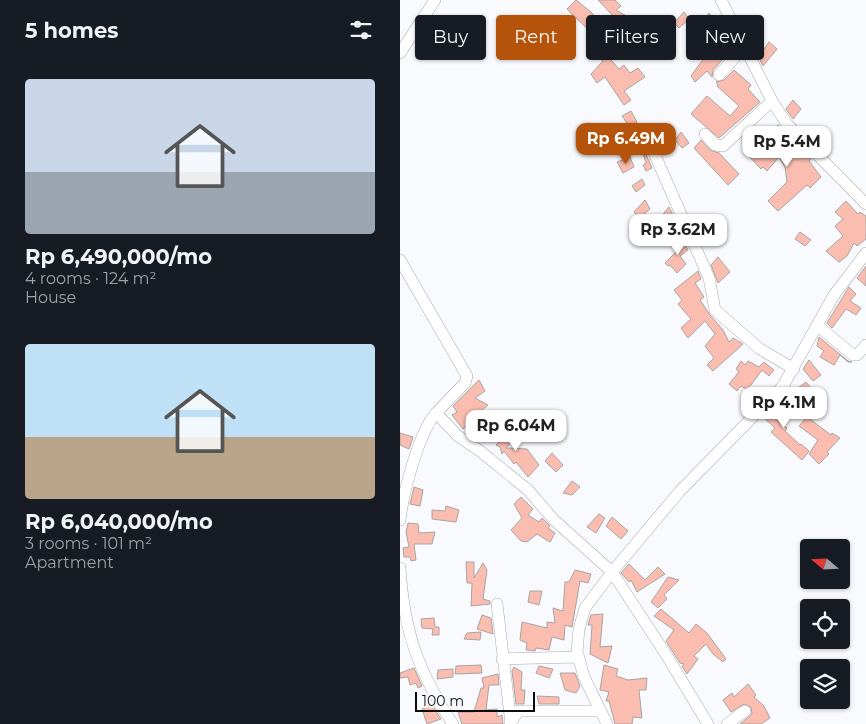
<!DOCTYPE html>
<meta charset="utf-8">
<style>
:root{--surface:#171b24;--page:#242831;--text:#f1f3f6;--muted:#9ea1a6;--accent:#b45309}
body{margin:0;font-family:Montserrat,sans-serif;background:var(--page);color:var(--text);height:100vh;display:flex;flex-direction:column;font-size:19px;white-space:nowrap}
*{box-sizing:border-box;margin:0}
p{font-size:16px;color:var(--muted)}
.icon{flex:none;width:28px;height:28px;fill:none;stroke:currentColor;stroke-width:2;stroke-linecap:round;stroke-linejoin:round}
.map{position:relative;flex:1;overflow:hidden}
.side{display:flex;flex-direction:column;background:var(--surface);width:400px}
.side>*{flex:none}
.top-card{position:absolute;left:15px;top:15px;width:375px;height:45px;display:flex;gap:10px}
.needle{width:32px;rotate:289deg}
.tools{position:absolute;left:400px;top:539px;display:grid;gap:10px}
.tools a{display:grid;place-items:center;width:50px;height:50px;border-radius:5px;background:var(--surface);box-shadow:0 1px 4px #0004;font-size:25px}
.scale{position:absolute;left:15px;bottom:12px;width:120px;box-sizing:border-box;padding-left:5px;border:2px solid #0b0c0c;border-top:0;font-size:14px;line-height:18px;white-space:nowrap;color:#0b0c0c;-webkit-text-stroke:4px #f9fafd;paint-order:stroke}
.price{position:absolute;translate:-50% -42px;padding:0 11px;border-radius:10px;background:#fff;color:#222;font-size:16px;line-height:32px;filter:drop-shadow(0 1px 2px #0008)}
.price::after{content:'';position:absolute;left:50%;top:30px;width:15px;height:11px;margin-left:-8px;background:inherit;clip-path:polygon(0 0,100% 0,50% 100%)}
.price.active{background:var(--accent);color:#fff}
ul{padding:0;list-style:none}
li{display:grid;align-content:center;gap:10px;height:265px;padding:0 25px}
li span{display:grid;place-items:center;height:155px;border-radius:5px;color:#555}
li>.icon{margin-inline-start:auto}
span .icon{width:90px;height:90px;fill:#fffc;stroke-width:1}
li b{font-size:21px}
h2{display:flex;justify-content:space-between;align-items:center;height:60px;padding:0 25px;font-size:21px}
.pill{padding:0 18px;border-radius:5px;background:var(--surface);box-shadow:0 1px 4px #0004;font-size:18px;line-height:45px}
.pill.active{background:var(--accent);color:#fff}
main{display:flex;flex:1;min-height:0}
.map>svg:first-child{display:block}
</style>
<main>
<section class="side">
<h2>5 homes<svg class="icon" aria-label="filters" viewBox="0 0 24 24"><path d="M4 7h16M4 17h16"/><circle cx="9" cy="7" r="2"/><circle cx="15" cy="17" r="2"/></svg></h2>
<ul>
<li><span style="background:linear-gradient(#c9d6e8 60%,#9aa5b1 0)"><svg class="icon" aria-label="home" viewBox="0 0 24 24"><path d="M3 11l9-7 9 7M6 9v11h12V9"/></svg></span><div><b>Rp 6,490,000/mo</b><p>4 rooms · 124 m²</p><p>House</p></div></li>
<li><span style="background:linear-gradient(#bfe0f5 60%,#b9a48a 0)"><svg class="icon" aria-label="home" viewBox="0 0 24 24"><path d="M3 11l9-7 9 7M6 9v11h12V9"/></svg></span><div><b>Rp 6,040,000/mo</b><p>3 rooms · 101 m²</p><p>Apartment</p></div></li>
</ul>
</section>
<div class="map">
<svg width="466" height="724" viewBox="0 0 466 724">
<rect width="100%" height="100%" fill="#f9fafd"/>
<path fill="#fcbdb1" stroke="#a7a4a3" d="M176,0l15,12 17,19 7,-13 -17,-18h17l6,6 -5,4 19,11 -24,39 8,9 5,-4 6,8 8,-5 7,9 -21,14 7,9 -7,5 -19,-28 -8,6 -6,-9 12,-13 -3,-2 5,-8 -7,-4 3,-5 -34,-33z
M284,12l5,7 -10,9 -5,-5z
M309,13l14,18 -5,5 14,13 -19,21 -1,7 -5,-6 -12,11 -4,-6 21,-29 -8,-9 5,-5 -10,-8z
M358,24l6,4 -7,10 -7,-5z
M369,42l8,7 -14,17 -9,-18 3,-3 5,7z
M334,70l17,15 -3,4 12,13 -41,36 -28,-24 16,-18 23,20 9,-10 -22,-20 1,-1 -2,-3 8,-2z
M393,100l8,9 -8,10 -7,-10z
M231,111l6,11 -8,4 -7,-10z
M378,125l19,23 2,-2 12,13 -2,2 12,16 -11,11 -3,-3 -29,26 -10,-10 19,-19 -2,-15 -6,-10 -12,14 -4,-4 -2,2 -15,-16 7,-10 11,13 5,-4 3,2 10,-11 -11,-7z
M236,132l16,36 -6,3 -3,-6 3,-2 -6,-20 -5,4 -4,-7 7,-3z
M281,132l8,11 -7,5 -7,-8z
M301,140l9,10 9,3 20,21 -11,11 -34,-37z
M230,157l4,10 -11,6 -6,-11z
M242,179l3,6 -9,7 -4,-6z
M245,200l5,9 -11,9 -5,-6z
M446,201l12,13 2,-2 6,4v23l-9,7 -3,-3 -7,13 -8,6 -13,-11 17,-15 -8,-10 8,-7 -8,-7z
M269,207l5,10 -1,2 8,13 -6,4 -8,-11 -1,1 -7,-7z
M400,232l11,8 -6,6 -10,-7z
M281,238l7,12 -8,6 6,8 -9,9 -7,-8 -2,1 -3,-3 12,-12 -5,-5z
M318,257l12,15 -12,11 -7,-18z
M466,266v20l-9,-8z
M298,271l3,8 -6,4 9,14 -4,3 10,15 13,15 6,12 4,-4 10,6 -30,27 -6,-6 7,-7 -9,-12 10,-12 -10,-13 -17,17 -7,-10 10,-9 -13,-15 4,-4 -8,-10z
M449,287l7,7 -6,7 11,7 -5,7 -10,-6 -14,19 -5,-5z
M419,337l29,24 4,1h-4l-8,-7 -6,10 -14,-8 4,-6 -7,-5z
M409,360l12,15 -8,6 -10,-12z
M341,361l4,4 3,-4 11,6 5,-5 10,8 -5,6 -7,-6 -11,15 -5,4 -5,-3 -4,5 -8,-7 10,-12 -3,-3z
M79,380l6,11 -10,7 13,7 -6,5 9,14 -5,6h-7l-8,-8 -8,7 -11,-14 5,-3 -4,-6z
M406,382l10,12 -10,10 -12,-13z
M380,399l10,9 -13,13 10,7 -2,3 15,14 1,-1 8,7 -7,9 -31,-28 4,-4 -12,-11z
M407,417l24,18 1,-2 8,5 -13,14 2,2 -10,10 -10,-10 9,-14 -19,-14z
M97,421l17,18 -8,9 21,1 12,16 -11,12 -12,-15 -2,2 -10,-13 -2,3 -2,-7 -4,-2 7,-7 -11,-11z
M0,433l13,4 -4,12 -9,-4z
M152,453l11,12 -7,7 -11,-11z
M172,481l8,6 -8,8 -9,-2z
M14,487l9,3 -3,16 -10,-2z
M121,497l12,12 -5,6 11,7 3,-4 8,8 -2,2 7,5 -5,9 -13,-8 -10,8 -6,-1 -10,-11 11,-12 -8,-14z
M46,506l13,4 -3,12 -24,-3v-9l13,1z
M199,514l6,4 -9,15 -9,-6z
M212,517l16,14 -7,8 -15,-13z
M8,523l10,1 1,9 16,-1 -3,12h-18l2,16 -5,1 -1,-4h-6l-1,-9 6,-1 -3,-15z
M66,562h8v16l9,-15 4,7 -4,29 7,2v3l-19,2 1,-23h-5z
M229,564l16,16 13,-13 7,7 -28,18 -6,-12 -2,2 -8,-9z
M175,570l16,4 -3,9 -8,-2 -8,46 -7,-2 -1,15 -12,-3 -3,13 -13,-2 -1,3 -9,-1 1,-7 -7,-3 2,-18 25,6v-6l8,1 -2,-15 10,3 2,-29h4z
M268,577l11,3 -15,15 3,4 -9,9 -7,-6z
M130,591h12l-3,14 -11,-3z
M261,609l28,24 7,-9 11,9 19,26 -3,3 -10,-8 -7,-10 -12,12 4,3 -11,15 -5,-8 2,-2 -4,-1 -14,-22 8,-11 -20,-14z
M203,614l-3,33 12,-1 -4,17 -18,-9 2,-29h-4l3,-10z
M82,615l9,3 2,16 -16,-5z
M34,618l1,9h4v8h-7l1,-6 -11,-1 -1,-9z
M81,632l-1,8 -16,-1 3,-6z
M81,665l1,8 -27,1 1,-8z
M204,665l14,4 -2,7 12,4 19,-2 -1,12h-7l3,28 -9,-1 -1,7h-17l-6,-23h-3l3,-9 -9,-2z
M139,666l14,3 -4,9 -13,-5z
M114,667l8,5 -1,18h4l-1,14h-8l-4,-33z
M14,668l8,18 -4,2 -2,-5 -6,2 -2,-8 -8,1v-5z
M53,669v8l-16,2 1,-9z
M160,673h15l5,13 -4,7 -11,-3z
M98,674l1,11h-10l-3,25 11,-1v8l5,-2 1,9h-41l-4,-12h16l7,-24h3l-2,-10z
M348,684l8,11 -2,2 10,9 6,12 -9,6h-21l12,-10 -1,-7 -7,-3 -13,8 -8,-12 9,-7 2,4z
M137,696l22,1v7h-20z
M32,705l9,14 -14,5 -5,-15z"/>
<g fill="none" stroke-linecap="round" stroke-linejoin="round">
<defs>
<path id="minor" d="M321,0l51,101 15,23 79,80
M0,53l35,-53
M319,75l25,-28
M244,130l65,148 6,32 45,39 34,20
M305,134l10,11 8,1 49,-45
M0,260l67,116 -2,7 -29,30
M418,326l35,29h4l9,-10
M0,520c3,-27 19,-88 36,-107l22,23 22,15 48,39 26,30 58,52 55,84 41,68
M0,568c4,63 18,104 53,156
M97,604l14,120
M102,659l76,-2
M110,724l8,-13h83
M207,724l-23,-47 -7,-26 2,-22 6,-21 27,-36 68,-81 103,-105 51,-91 32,-42
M327,724l18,-13"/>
</defs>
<use href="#minor" stroke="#a8a9ac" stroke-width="12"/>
<use href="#minor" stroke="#fff" stroke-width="11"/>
</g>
</svg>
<div class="tools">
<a><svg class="needle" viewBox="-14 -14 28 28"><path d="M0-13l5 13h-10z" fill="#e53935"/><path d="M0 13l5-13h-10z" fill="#9ea1a6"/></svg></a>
<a><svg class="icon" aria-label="locate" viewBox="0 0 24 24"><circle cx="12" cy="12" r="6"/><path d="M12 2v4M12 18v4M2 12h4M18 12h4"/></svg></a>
<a><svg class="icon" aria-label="layers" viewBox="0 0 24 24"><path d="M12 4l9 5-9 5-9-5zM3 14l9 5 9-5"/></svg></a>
</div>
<div class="scale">100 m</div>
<b class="price active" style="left:226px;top:165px">Rp 6.49M</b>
<b class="price" style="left:387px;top:168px">Rp 5.4M</b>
<b class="price" style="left:278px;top:256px">Rp 3.62M</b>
<b class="price" style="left:384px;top:429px">Rp 4.1M</b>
<b class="price" style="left:116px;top:452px">Rp 6.04M</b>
<div class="top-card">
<a class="pill">Buy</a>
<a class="pill active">Rent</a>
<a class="pill">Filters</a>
<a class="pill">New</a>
</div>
</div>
</main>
